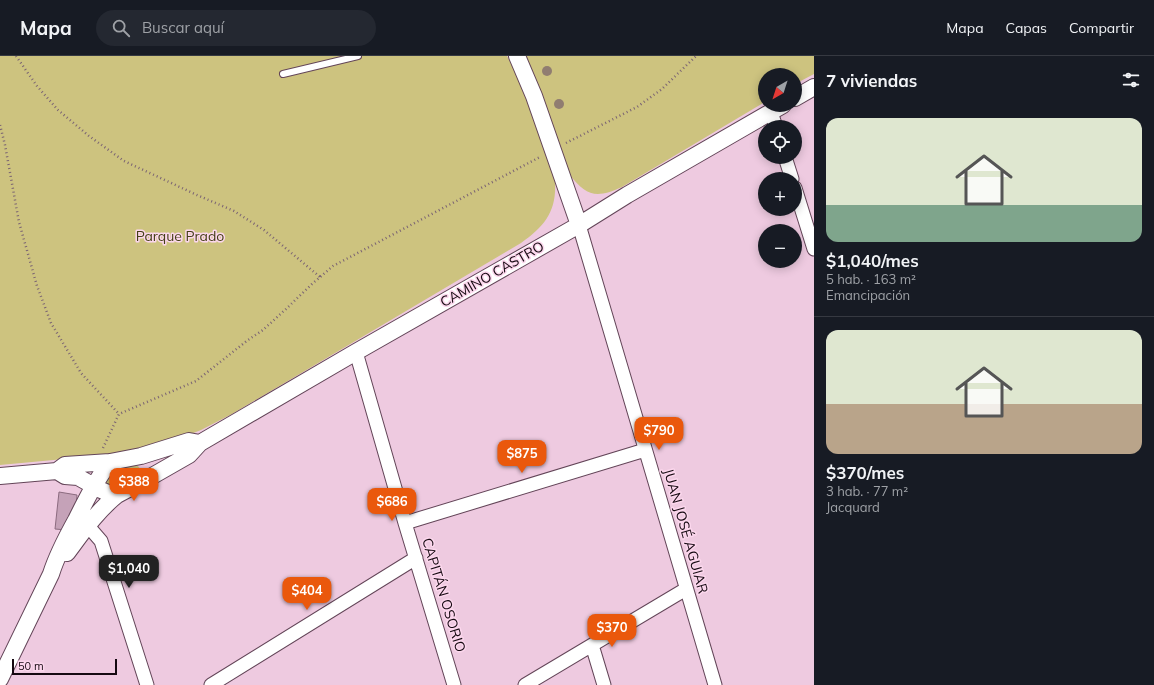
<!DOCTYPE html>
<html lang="es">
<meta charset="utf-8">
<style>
:root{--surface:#171b24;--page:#242831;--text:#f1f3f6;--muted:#9ea1a6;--line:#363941;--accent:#ea580c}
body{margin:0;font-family:Mulish,sans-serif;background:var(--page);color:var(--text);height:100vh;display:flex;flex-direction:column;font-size:15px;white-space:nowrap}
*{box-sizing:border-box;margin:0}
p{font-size:13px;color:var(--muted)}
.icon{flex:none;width:22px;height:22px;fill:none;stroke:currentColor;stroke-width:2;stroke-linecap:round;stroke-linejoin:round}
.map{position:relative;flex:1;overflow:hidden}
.sheet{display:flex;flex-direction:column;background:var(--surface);width:340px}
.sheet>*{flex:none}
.needle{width:26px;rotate:219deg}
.buttons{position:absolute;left:758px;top:12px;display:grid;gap:8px}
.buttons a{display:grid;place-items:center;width:44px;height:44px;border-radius:50%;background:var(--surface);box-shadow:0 2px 10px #0003;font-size:20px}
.scale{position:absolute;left:12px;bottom:10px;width:105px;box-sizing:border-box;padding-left:4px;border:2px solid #150911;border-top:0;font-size:11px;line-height:14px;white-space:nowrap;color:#150911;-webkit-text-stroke:3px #fcd7ed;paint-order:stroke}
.price{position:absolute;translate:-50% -34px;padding:0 9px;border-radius:8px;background:var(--accent);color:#fff;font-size:13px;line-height:26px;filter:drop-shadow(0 1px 2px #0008)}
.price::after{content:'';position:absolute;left:50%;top:24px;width:12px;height:9px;margin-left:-6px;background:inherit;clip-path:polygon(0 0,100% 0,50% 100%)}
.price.current{background:#222;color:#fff}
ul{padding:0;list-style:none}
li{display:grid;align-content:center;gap:8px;height:212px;padding:0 12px}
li+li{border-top:1px solid var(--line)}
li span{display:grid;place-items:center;height:124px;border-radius:12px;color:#555}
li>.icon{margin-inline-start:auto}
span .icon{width:72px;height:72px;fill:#fffc;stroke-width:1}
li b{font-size:17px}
h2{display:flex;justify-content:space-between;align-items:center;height:48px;padding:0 12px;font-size:17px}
header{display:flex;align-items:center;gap:24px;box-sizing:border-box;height:56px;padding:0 20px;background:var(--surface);border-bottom:1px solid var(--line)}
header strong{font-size:19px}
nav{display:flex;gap:22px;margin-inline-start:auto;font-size:14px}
.search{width:280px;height:36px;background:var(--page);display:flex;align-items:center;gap:10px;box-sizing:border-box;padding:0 14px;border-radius:22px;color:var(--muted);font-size:15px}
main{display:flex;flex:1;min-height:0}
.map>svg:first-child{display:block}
</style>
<header>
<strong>Mapa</strong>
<div class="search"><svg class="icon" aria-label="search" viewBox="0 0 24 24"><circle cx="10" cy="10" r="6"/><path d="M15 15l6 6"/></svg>Buscar aquí</div>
<nav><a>Mapa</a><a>Capas</a><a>Compartir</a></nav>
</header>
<main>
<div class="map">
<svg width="814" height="629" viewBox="0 0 814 629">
<rect width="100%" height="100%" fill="#eecae0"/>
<path fill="#cdc37f" d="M0,0h507c22,38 34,83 48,124 2,31 -10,46 -34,63l-289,171 -31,16 -28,11 -55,13 -118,11z
M523,0h291v18l-19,10v-9h-30v27l-143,85c-26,12 -36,9 -53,-13z
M131,410h7l3,4 1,4 -25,14 -13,-4c9,-15 9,-14 27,-18z"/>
<path fill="#c5a2b8" stroke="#8b6b7f" d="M59,436l18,3 -1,12 -9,23 -12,-1z"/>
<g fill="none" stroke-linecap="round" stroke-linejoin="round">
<defs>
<path id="service" d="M283,18l75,-18"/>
<path id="minor" d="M771,56l5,15
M785,101l7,22
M795,132l19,61
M579,169l136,460
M356,296l49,171 49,162
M80,465l8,5 13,15 46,144
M405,467l240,-73
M592,589l12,40
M211,629l205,-127
M525,629l161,-96"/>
<path id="tertiary" d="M517,0l17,40 45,129
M795,42l19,-11
M57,415l8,5 13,1 23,13 7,3 9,2 30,-16 42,-24 11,-12 156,-91 223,-127 48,-30 156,-90
M0,420l57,-5 8,-6 45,-3 31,-6 48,-15 11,2
M67,497c15,-20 30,-42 50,-58
M0,623l51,-105c6,-19 15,-36 25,-54 10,-20 20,-40 34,-58"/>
</defs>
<use href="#service" stroke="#634558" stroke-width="8"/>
<use href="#minor" stroke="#634558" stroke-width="15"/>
<use href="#tertiary" stroke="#634558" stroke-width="18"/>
<path stroke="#7b6473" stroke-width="2.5" stroke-dasharray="1 3" stroke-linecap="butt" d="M16,0l21,30 21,24 31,26 35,25 73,34 37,16 30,19 56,47
M0,69l5,20 14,77 18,64 14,37 30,50 38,41
M566,87l71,-36 25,-18 34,-33
M103,392l16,-34 77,-33 52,-41 15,-10 23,-21 26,-25 21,-18 207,-109"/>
<use href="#service" stroke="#fff" stroke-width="6"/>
<use href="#minor" stroke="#fff" stroke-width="13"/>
<use href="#tertiary" stroke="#fff" stroke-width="16"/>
</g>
<g fill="#907d71">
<circle cx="547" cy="15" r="5"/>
<circle cx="559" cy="48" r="5"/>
</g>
<g text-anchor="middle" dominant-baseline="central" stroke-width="3" stroke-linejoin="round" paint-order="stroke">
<g font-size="14" fill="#443e16" stroke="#fcd7ed">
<text x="180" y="180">Parque Prado</text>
</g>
<g font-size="14" fill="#150911" stroke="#fcd7ed">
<text transform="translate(492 218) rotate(-30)">CAMINO CASTRO</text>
<text transform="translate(686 475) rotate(74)">JUAN JOSÉ AGUIAR</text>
<text transform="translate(444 539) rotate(73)">CAPITÁN OSORIO</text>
</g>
</g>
</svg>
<div class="buttons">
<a><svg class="needle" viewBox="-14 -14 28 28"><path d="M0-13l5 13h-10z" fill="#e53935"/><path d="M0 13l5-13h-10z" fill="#9ea1a6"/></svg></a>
<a><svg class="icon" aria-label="locate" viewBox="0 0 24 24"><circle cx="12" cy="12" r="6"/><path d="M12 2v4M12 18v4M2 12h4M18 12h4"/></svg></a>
<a>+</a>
<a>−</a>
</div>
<div class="scale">50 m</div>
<b class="price" style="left:659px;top:395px">$790</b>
<b class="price" style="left:522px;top:418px">$875</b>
<b class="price" style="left:134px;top:446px">$388</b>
<b class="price" style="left:392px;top:466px">$686</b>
<b class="price current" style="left:129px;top:533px">$1,040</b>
<b class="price" style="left:307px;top:555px">$404</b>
<b class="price" style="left:612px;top:592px">$370</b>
</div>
<section class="sheet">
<h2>7 viviendas<svg class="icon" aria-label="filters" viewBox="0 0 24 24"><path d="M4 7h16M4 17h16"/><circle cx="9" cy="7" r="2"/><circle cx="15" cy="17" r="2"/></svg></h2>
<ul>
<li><span style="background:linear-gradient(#dfe7d0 70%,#7fa58c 0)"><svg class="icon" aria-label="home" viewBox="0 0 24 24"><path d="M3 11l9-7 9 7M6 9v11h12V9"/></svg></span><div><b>$1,040/mes</b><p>5 hab. · 163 m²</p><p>Emancipación</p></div></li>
<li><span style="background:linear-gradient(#dfe7d0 60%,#b9a48a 0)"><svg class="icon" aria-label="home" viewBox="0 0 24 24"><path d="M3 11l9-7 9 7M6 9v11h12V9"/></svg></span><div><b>$370/mes</b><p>3 hab. · 77 m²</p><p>Jacquard</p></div></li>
</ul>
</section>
</main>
